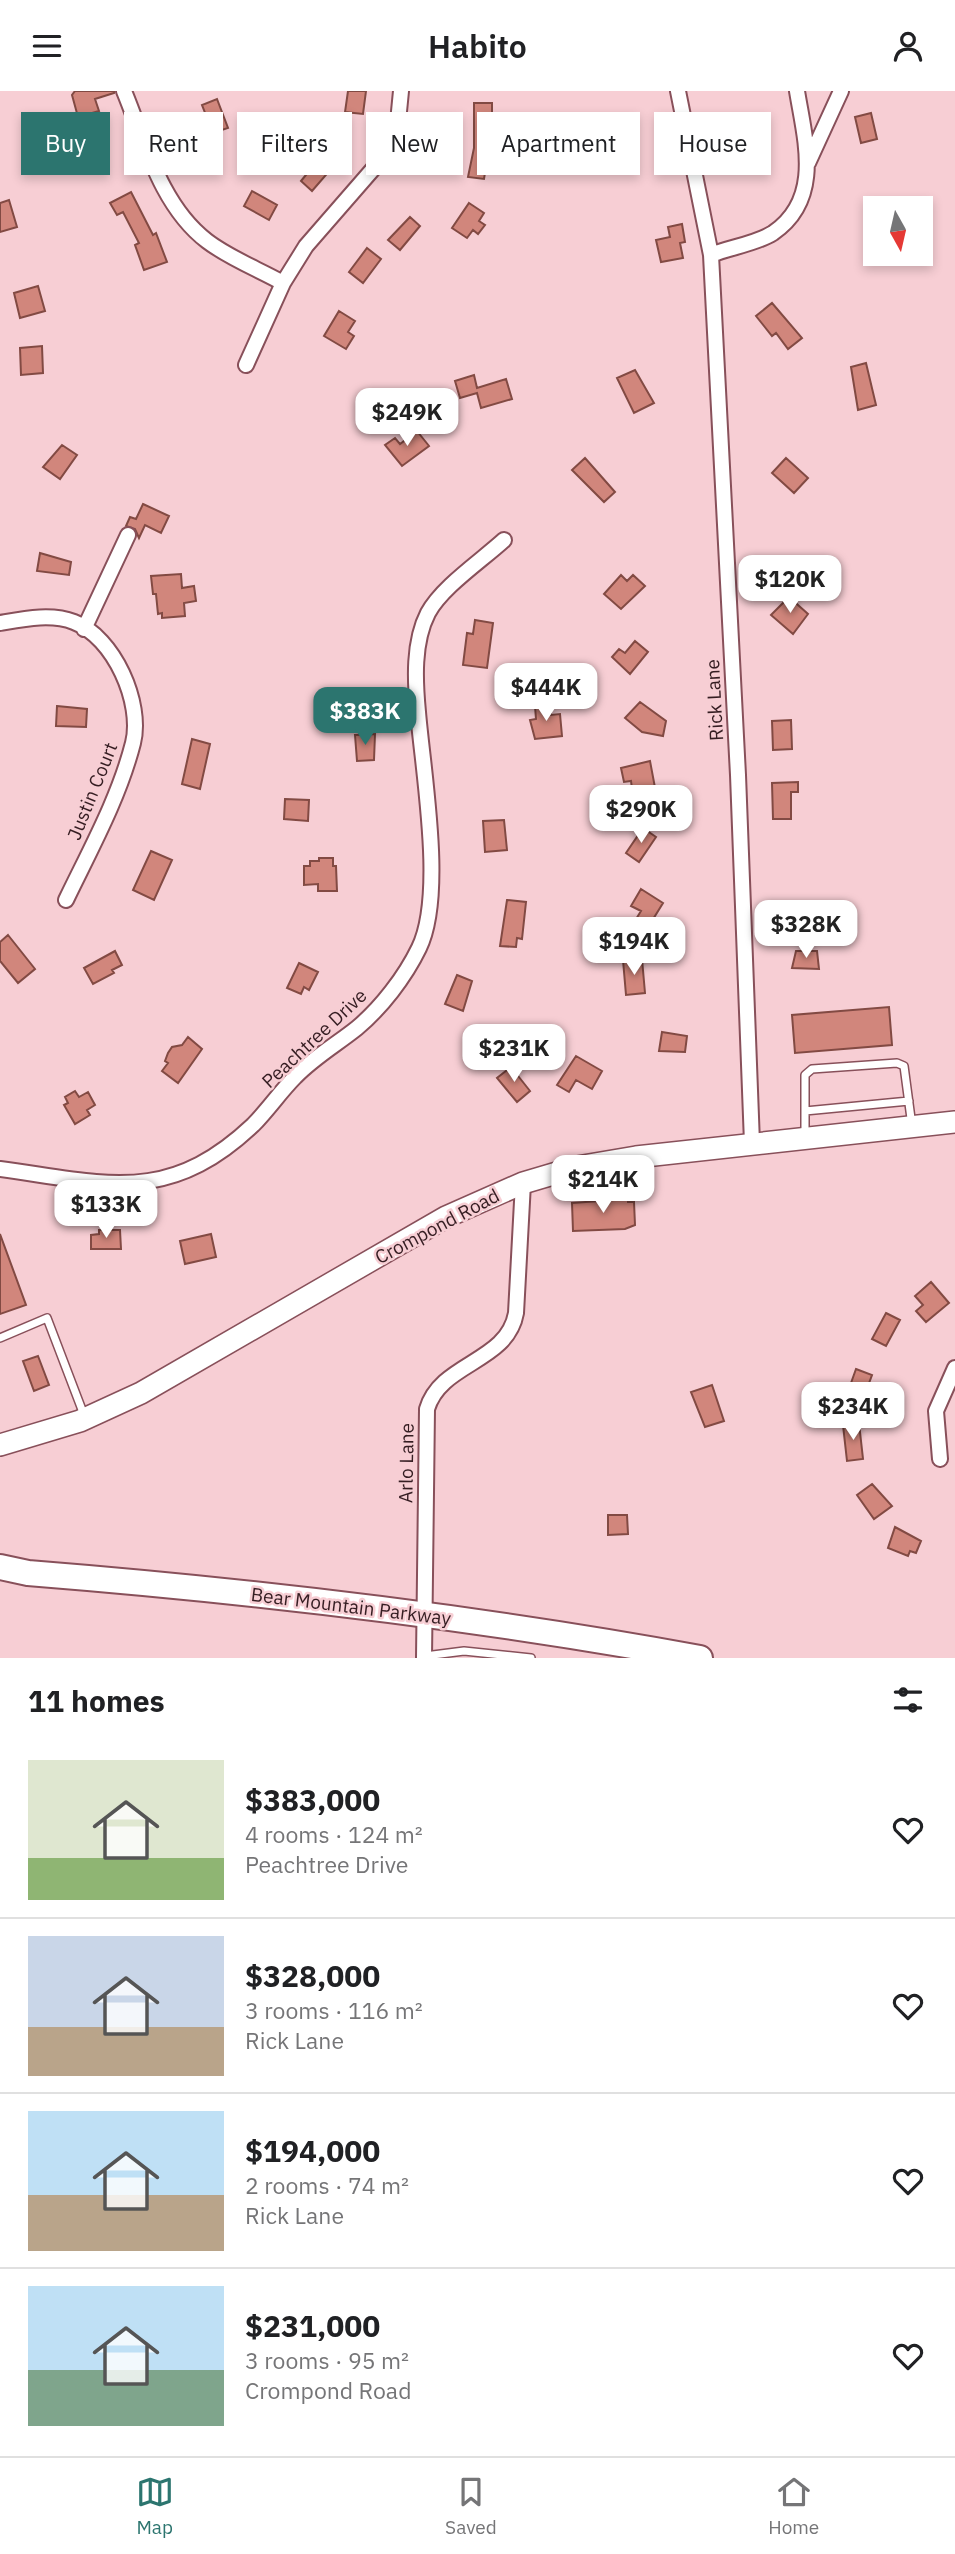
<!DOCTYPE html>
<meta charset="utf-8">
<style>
:root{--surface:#fff;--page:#f6f6f6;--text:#202124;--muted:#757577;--line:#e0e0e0;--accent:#2c756f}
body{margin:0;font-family:"IBM Plex Sans",sans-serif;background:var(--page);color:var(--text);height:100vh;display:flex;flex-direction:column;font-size:26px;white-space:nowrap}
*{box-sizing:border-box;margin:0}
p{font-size:23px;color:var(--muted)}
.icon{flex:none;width:38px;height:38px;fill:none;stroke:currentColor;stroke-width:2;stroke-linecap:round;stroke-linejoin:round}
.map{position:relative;height:1567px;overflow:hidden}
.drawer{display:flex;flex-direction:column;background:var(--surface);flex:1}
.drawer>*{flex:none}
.guide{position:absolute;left:21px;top:21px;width:914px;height:63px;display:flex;gap:14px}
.needle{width:46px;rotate:172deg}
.fabs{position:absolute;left:863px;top:105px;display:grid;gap:14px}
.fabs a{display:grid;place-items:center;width:70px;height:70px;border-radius:0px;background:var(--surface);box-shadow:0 4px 10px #0003;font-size:35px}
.price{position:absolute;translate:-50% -60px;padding:0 16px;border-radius:14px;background:#fff;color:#222;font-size:23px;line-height:46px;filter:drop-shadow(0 2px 4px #0008)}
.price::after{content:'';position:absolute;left:50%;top:42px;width:21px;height:16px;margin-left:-10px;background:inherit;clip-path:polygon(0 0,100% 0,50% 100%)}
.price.selected{background:var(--accent);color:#fff}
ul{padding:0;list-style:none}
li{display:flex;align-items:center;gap:21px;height:175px;padding:0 28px}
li+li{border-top:2px solid var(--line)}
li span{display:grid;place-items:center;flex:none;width:196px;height:140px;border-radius:0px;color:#555}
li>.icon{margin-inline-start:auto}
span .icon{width:84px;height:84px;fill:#fffc;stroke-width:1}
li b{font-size:30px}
h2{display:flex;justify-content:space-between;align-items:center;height:84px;padding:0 28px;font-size:30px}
.pill{padding:0 24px;border-radius:0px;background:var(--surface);box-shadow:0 4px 10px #0003;font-size:24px;line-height:63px}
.pill.selected{background:var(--accent);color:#fff}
header{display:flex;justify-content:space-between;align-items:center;height:91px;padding:0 28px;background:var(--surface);font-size:32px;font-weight:600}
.dock{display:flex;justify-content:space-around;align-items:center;height:98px;border-top:2px solid var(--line);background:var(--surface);font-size:19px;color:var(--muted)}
.dock a{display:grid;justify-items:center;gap:4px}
.dock .selected{color:var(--accent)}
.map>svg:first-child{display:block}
</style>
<header><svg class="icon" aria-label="menu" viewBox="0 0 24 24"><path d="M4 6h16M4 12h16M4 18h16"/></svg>Habito<svg class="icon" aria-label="person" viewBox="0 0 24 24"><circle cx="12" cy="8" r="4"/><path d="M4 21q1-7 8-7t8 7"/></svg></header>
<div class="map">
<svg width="955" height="1567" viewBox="0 0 955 1567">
<rect width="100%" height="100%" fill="#f7ced4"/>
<path fill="#d1867c" stroke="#824a43" stroke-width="2" d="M75,0h39v2l-19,6 4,12 -21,6 -6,-22z
M348,0h18l-3,23 -18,-2z
M217,8l11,29 -15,5 -11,-28z
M474,12h18v29l-8,47 -16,-2 6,-29z
M871,22l6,26 -16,4 -6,-26z
M83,49l2,6 11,-5 5,14 -22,8 -7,-18z
M312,61l20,16 -20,23 -11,-10 9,-11 -8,-7z
M252,100l25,14 -8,15 -25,-14z
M131,101l22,43 3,-2 11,29 -23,8 -9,-25 4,-2 -16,-31 -6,3 -7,-12z
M9,109l8,27 -17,5v-29z
M469,112l15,10 -5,8 6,4 -7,9 -5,-4 -6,8 -15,-10z
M410,126l10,9 -20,24 -12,-10z
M682,133l3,18 -5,1 3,15 -22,4 -5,-22 14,-3 -2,-10z
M367,157l14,11 -18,24 -14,-11z
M38,195l7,25 -25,7 -6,-25z
M772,212l30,35 -14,11 -12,-16 -4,3 -16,-20z
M339,220l16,10 -7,11 6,4 -8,13 -22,-13z
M42,255l1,27 -22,2 -1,-27z
M866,272l10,42 -18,5 -7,-43z
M635,279l19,33 -20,10 -17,-35z
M474,284l3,13 29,-9 6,20 -31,9 -4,-15 -17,5 -5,-17z
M417,340l12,15 -27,20 -17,-21 10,-7 5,6z
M62,354l15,10 -17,24 -17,-12z
M585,367l30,34 -11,10 -32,-32z
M786,367l22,20 -14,15 -22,-20z
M143,413l26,12 -8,17 -16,-8 -6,13 -4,-9 -9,-3 4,-9 6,2z
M40,462l31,9 -2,13 -32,-4z
M181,483l1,14 12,-2 2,15 -12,2 1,13 -23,2v-5l-4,1 -2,-20h-3l-2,-18z
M621,484l6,6 6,-6 12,11 -24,23 -17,-15z
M789,506l19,17 -15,20 -22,-19z
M475,529l18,3 -6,45 -24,-3 4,-32 6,1z
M635,550l13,11 -18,22 -18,-17 7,-8 6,4z
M640,611l26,19 -3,15 -21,-4 -17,-14z
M550,613l1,11 9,-1 2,22 -27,3 -5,-19 6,-1 -1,-13z
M57,615l30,3 -1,18 -30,-1z
M791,629l1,29 -19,1 -1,-29z
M375,643l-1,26 -17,1 -2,-26z
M192,648l18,5 -10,45 -18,-5z
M650,670l6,32 -23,4 -2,-16 -7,1 -3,-14z
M798,691v10h-7v27h-18l-1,-36z
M285,708l24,1 -1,21 -24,-2z
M504,729l3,30 -22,2 -2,-31z
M643,737l13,9 -17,25 -13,-9z
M151,760l21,9 -18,40 -21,-10z
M319,767h14v8h3l1,25h-19v-7l-14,1v-19h6v-5h9z
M641,798l22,14 -21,34 -12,-8 11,-18 -10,-5z
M507,809l19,2 -4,37 -5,-1 -1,9 -16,-1z
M8,844l27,34 -17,14 -18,-22v-19z
M115,860l7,14 -10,5 2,3 -21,11 -9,-16z
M796,860h21l2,18 -27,-1z
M642,868l3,34 -19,2 -3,-35z
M299,872l19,9 -9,18 -5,-3 -3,7 -14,-6z
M457,884l15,6 -9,30 -18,-7z
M889,916l3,38 -97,8 -3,-38z
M662,941l25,4 -2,16 -26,-1z
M188,946l14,12 -24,34 -16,-12 6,-8 -3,-2 3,-8 4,-6 10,-2z
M576,965l26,15 -10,18 -16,-9 -7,12 -12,-7z
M511,976l19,24 -13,11 -20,-24z
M75,1000l4,6 9,-5 7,13 -8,5 3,5 -15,9 -11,-19 4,-2 -3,-6z
M628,1108v3h6l1,23 -10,4 -52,2 -1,-28z
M99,1139h21l1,19h-30v-14l8,-1z
M0,1143l26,71 -26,9z
M211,1143l5,23 -31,7 -5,-23z
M931,1191l18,21 -23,19 -10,-11 7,-6 -8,-9z
M886,1222l14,7 -14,26 -14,-7z
M38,1265l11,29 -15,6 -11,-30z
M856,1278l16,6 -10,27 -16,-5z
M712,1294l12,36 -19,6 -14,-35z
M859,1332l4,36 -16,2 -4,-36z
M872,1393l20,22 -18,13 -17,-24z
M608,1424h19l1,19 -20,1z
M895,1436l26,14 -5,12 -6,-2 -2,5 -20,-8z"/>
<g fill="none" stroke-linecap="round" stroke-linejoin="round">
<defs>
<path id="lane" d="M805,1020l104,-10
M805,1045v-61l7,-6 85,-6 7,3 8,60
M0,1247l47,-20 37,97
M425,1565l39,-5 67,7"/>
<path id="street" d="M124,0c21,51 37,115 83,150 22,17 51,28 76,42
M678,0l33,164 27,520 14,368
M808,72l33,-72
M711,164c19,-8 45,-11 62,-22 50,-34 32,-93 24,-142
M246,274l37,-82 23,-37 81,-93 10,-21 4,-41
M0,532c23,-4 51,-10 74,-1 40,15 69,81 59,121 -14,55 -43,107 -67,157
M84,538l44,-94
M0,1078c105,14 167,37 253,-44 15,-15 27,-33 42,-48 18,-19 42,-33 62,-49 24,-20 48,-51 62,-80 26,-53 4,-175 -1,-236 -3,-31 -5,-70 10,-99 14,-26 53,-52 76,-73
M940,1368l-4,-48 19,-43
M424,1567l3,-249c14,-47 80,-46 89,-96l7,-130"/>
<path id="primary" d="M0,1354l80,-24 61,-28 305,-176 77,-34 54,-16 59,-10 319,-35"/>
<path id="highway" d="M0,1476l28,6c225,18 449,44 672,85"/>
</defs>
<use href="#lane" stroke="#88505a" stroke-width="10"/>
<use href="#street" stroke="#88505a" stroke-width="18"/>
<use href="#primary" stroke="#88505a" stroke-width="24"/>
<use href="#highway" stroke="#88505a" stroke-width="28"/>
<use href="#lane" stroke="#fff" stroke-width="7"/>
<use href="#street" stroke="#fff" stroke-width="14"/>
<use href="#primary" stroke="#fff" stroke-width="21"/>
<use href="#highway" stroke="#fff" stroke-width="24"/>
</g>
<g text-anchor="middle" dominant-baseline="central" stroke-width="5" stroke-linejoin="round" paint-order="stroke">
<g font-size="19" fill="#351d22" stroke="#f7ced4">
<text transform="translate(714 609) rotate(-93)">Rick Lane</text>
<text transform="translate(92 700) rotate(-68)">Justin Court</text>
<text transform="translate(314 947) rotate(-43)">Peachtree Drive</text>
<text transform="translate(437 1135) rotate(-28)">Crompond Road</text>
<text transform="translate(406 1372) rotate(-89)">Arlo Lane</text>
<text transform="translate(351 1515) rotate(7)">Bear Mountain Parkway</text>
</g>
</g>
</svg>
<div class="fabs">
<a><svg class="needle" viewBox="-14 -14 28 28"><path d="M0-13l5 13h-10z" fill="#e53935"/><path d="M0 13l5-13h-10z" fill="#757577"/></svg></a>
</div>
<b class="price" style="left:407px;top:357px">$249K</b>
<b class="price" style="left:790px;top:524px">$120K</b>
<b class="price" style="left:546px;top:632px">$444K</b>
<b class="price selected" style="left:365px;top:656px">$383K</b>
<b class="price" style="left:641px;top:754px">$290K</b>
<b class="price" style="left:806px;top:869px">$328K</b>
<b class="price" style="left:634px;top:886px">$194K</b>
<b class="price" style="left:514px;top:993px">$231K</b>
<b class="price" style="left:603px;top:1124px">$214K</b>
<b class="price" style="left:106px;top:1149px">$133K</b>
<b class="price" style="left:853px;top:1351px">$234K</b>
<div class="guide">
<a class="pill selected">Buy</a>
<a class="pill">Rent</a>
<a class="pill">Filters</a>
<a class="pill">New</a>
<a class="pill">Apartment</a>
<a class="pill">House</a>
</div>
</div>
<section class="drawer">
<h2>11 homes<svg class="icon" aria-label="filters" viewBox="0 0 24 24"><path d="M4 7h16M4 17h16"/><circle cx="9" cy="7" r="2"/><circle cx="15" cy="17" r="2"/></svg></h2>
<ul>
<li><span style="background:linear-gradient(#dfe7d0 70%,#8fb573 0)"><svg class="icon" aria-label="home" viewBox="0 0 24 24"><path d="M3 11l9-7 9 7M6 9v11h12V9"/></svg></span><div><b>$383,000</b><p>4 rooms · 124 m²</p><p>Peachtree Drive</p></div><svg class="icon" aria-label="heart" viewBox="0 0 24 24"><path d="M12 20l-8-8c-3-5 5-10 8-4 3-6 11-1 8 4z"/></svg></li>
<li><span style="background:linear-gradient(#c9d6e8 65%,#b9a48a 0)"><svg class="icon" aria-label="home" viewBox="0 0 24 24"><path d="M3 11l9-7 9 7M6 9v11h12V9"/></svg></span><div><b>$328,000</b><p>3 rooms · 116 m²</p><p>Rick Lane</p></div><svg class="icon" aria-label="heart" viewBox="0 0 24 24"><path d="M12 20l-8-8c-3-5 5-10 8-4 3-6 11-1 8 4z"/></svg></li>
<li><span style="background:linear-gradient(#bfe0f5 60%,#b9a48a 0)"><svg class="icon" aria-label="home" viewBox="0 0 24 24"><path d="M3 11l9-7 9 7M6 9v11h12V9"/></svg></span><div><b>$194,000</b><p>2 rooms · 74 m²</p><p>Rick Lane</p></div><svg class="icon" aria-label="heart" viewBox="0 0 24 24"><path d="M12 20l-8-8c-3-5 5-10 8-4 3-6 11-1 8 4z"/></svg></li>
<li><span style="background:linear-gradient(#bfe0f5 60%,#7fa58c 0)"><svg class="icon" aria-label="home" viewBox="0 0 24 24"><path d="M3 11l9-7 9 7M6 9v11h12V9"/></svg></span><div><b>$231,000</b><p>3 rooms · 95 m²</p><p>Crompond Road</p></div><svg class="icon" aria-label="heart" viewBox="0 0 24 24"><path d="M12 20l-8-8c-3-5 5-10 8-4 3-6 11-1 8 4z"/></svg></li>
</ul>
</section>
<nav class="dock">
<a class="selected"><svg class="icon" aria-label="map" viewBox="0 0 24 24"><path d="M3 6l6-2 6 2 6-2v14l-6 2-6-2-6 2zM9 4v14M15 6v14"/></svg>Map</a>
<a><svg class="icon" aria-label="saved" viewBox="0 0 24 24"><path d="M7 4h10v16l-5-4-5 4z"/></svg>Saved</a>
<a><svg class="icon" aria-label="home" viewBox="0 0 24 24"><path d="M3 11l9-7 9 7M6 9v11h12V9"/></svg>Home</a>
</nav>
